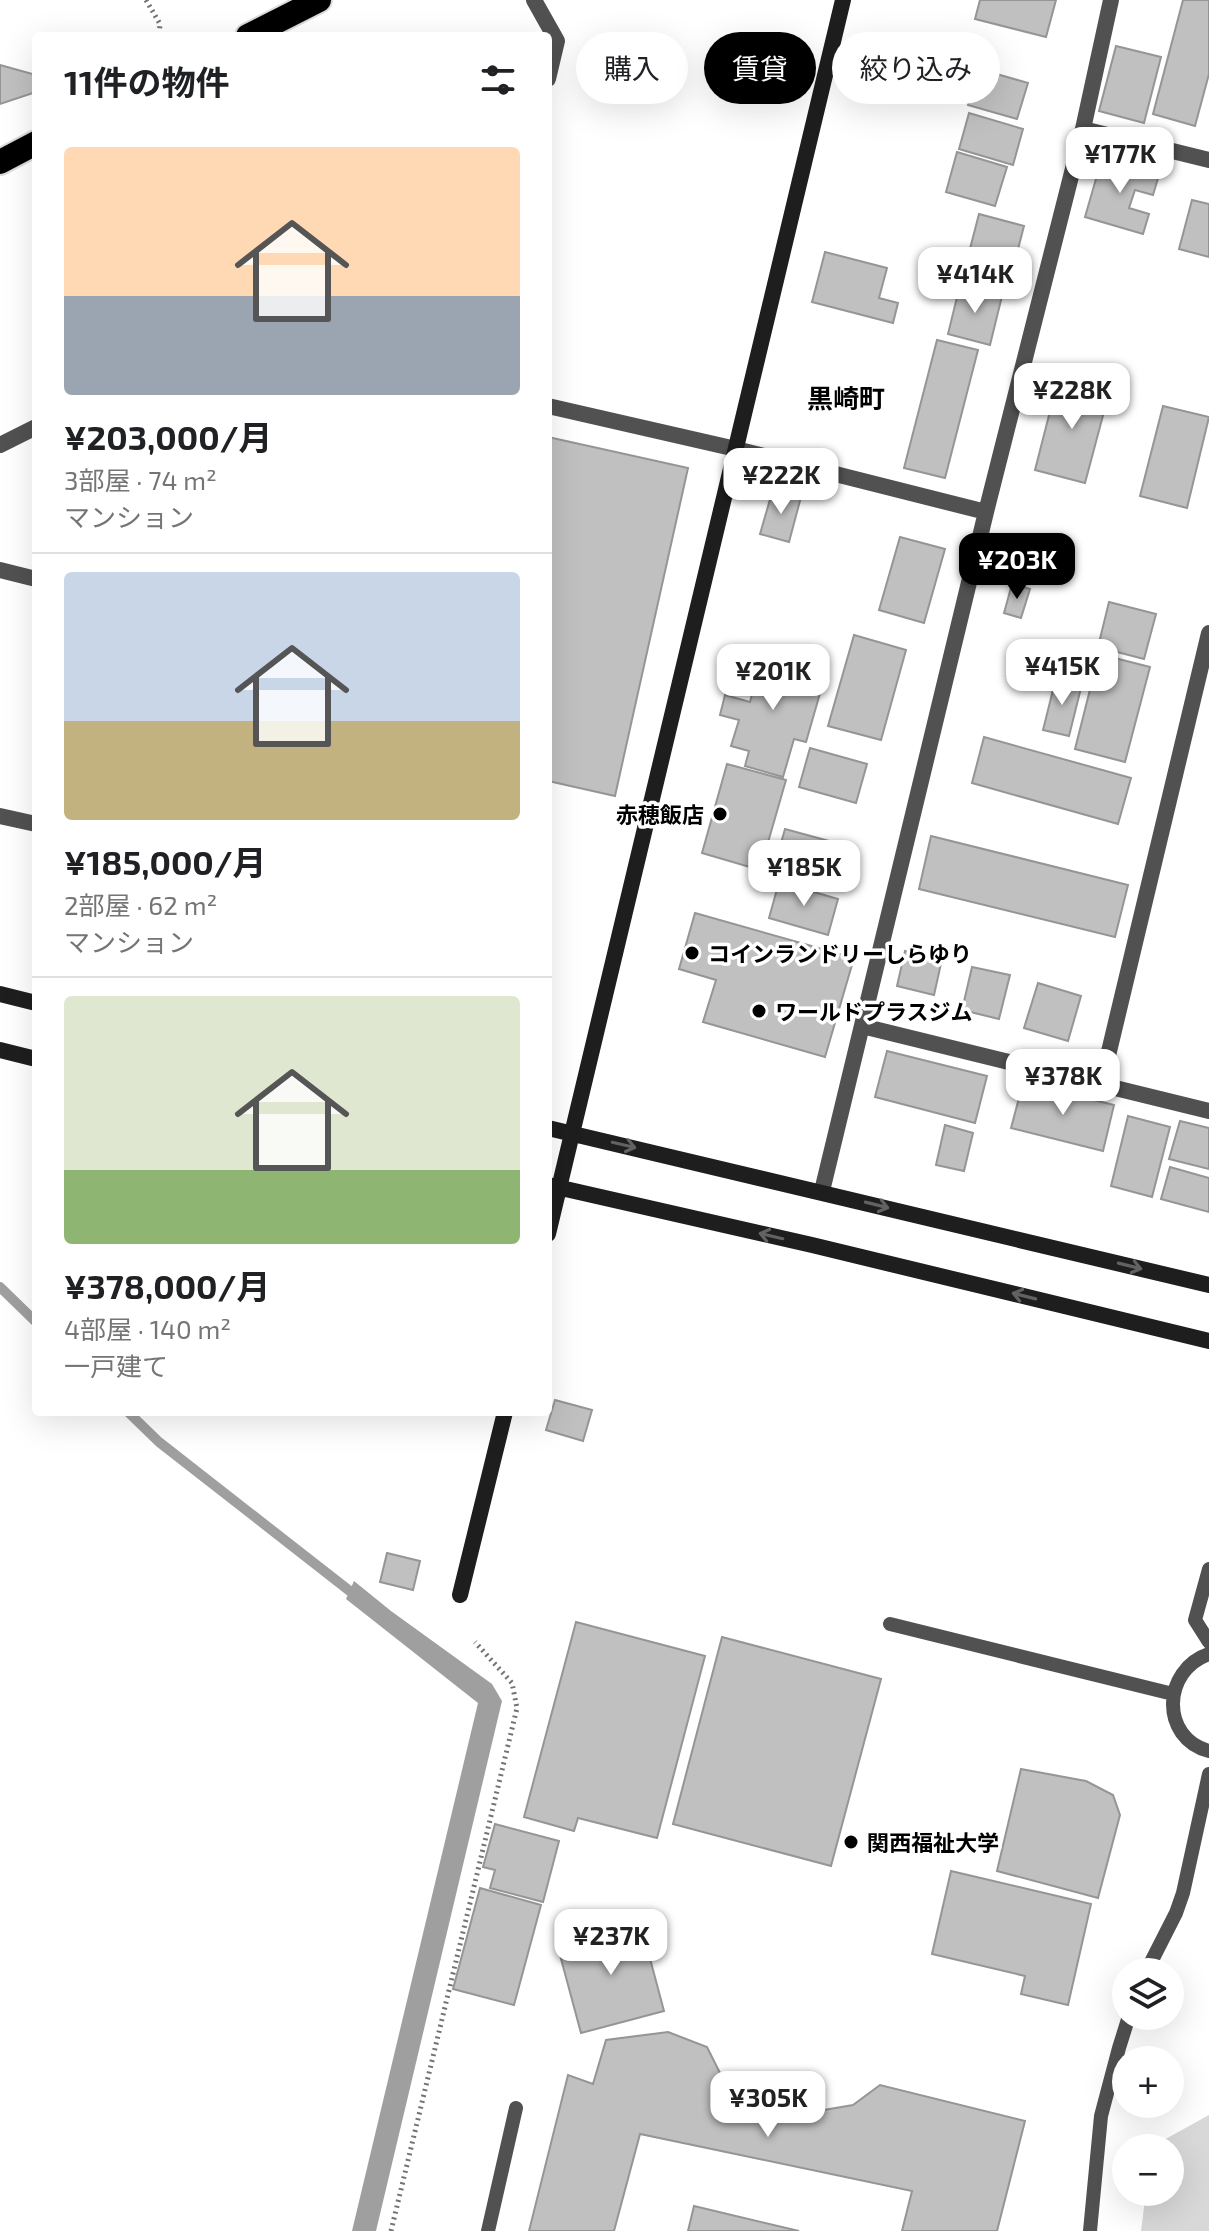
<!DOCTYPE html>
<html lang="ja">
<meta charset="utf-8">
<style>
:root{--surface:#fff;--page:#f2f2f2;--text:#202124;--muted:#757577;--line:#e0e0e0;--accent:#000}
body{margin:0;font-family:"Exo 2","Noto Sans JP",sans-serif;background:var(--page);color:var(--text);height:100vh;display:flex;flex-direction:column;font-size:30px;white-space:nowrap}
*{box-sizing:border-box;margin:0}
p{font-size:26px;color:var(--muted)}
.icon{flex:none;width:44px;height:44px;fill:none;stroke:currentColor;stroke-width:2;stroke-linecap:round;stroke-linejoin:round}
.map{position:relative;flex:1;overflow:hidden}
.details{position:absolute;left:32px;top:32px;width:520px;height:1384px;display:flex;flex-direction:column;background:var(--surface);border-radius:8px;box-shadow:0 8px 32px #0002}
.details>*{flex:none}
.hud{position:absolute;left:576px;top:32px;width:512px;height:72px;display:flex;gap:16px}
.fabs{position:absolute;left:1112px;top:1958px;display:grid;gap:16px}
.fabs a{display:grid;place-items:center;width:72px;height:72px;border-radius:50%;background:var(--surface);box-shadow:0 8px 32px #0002;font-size:40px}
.price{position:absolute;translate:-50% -68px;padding:0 18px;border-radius:16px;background:#fff;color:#222;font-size:26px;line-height:52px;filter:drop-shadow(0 2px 4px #0008)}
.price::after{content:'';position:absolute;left:50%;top:48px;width:24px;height:18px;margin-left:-12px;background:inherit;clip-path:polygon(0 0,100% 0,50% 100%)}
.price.on{background:var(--accent);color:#fff}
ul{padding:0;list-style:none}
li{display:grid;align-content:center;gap:16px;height:424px;padding:0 32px}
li+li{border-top:2px solid var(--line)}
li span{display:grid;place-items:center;height:248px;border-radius:8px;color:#555}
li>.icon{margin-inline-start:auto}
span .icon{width:144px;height:144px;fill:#fffc;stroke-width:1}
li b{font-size:34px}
h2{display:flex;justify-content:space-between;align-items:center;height:96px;padding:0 32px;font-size:34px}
.tag{padding:0 28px;border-radius:36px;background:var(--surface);box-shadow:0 8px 32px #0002;font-size:28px;line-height:72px}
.tag.on{background:var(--accent);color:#fff}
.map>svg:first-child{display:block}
</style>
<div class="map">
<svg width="1209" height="2231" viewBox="0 0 1209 2231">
<rect width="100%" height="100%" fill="#fff"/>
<path fill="#d8d8d8" d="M1209,2115v116h-68l5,-39h24v-44l-19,-1z"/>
<path fill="#9f9f9f" d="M354,1581l37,30 101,73 10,17 -126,530h-24l126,-528 -132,-104z"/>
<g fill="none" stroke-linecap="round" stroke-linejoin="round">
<path stroke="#9f9f9f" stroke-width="10" d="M0,1287l36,35
M128,1412l31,30 201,157"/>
</g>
<path fill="#c0c0c0" stroke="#959595" stroke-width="2" d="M980,0h76l-10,37 -71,-18z
M1183,0h26v74l-14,52 -42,-12z
M1116,46l45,11 -17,66 -45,-12z
M0,65l36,10v17l-36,12z
M979,69l49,14 -11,36 -49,-14z
M969,113l54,16 -10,36 -54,-16z
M957,152l50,15 -12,39 -49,-14z
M1102,158l57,17 -6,20 -18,-5 -6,18 20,6 -6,20 -58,-17z
M1192,200l17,4v53l-30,-8z
M979,214l45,12 -14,54 -45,-12z
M825,252l62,16 -8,30 19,5 -5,20 -81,-21z
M960,285l42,11 -12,49 -42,-11z
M937,340l41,10 -33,128 -41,-10z
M1058,380l51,13 -24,90 -50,-13z
M1163,406l46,11 -22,91 -47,-12z
M548,437l140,31 -73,328 -67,-15z
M773,489l28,8 -12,45 -29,-8z
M900,537l45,12 -21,74 -45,-13z
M1012,584l18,5 -9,29 -17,-5z
M1109,602l47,12 -12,45 -46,-12z
M854,635l52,15 -25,90 -53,-14z
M1072,647l14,5 -8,26 -14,-4z
M744,653l81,23 -19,66 -12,-3 -11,38 -38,-11 4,-15 -18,-5 8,-26 -19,-5 5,-20 25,7 5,-19 -18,-5z
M1099,654l51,13 -25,95 -50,-13z
M1011,659l31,7 -4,18 -31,-8z
M1056,678l26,6 -13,52 -26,-6z
M984,737l147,41 -13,46 -146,-41z
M810,748l57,16 -11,39 -57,-16z
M727,764l59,16 -26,90 -58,-17z
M785,829l44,12 -13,46 -44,-12z
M931,836l197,49 -13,52 -196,-48z
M779,882l59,17 -10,36 -59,-17z
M695,913l159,45 -29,99 -122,-35 13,-42 -37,-11z
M905,951l37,8 -8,36 -37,-9z
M972,967l38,8 -11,44 -37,-9z
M1038,983l43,13 -13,45 -44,-13z
M887,1051l100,25 -12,47 -100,-26z
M1023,1083l91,22 -11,46 -92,-23z
M1128,1116l42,11 -18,70 -41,-11z
M1180,1121l29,7v41l-40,-10z
M945,1125l28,8 -9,38 -28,-6z
M1170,1167l39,11v34l-48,-13z
M555,1400l37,10 -9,31 -37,-11z
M387,1553l33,8 -7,29 -33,-8z
M576,1622l129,34 -48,182 -79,-20 -4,13 -50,-14z
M722,1637l159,42 -50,187 -158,-42z
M1021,1769l65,12 27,14 7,20 -22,83 -101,-27z
M495,1824l64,17 -16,61 -53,-14 5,-18 -12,-3z
M951,1871l140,33 -23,101 -47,-11 4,-18 -93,-22z
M480,1888l61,17 -27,100 -61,-16z
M640,1921l24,90 -83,22 -24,-89z
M668,2032l39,15 13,26 25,18 34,15 33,6 41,-7 27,-20 145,36 -28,110h-95l10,-40 -272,-57 -26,97h-85l39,-156 25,9 13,-44z
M694,2206l105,25h-111z"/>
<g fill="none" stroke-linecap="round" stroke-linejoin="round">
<defs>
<path id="highway" d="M248,36l71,-36
M0,162l36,-19"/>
</defs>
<use href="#highway" stroke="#dbdbdb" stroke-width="28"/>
<path stroke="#737373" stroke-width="5" stroke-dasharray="2 4" stroke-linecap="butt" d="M146,0l14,24 -1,12
M391,2231l126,-523 -5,-25 -37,-41"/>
<path stroke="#515151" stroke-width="14" d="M1209,1569l-14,51 14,22
M890,1624l283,70
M1209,1654c-47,16 -49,84 0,97
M1146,1972l30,-59 7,-20 26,-119
M488,2231l28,-123
M1090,2231l11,-115 18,-68 10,-32"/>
<path stroke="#515151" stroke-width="16" d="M534,0l23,41 -9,38
M1083,129l126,31
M548,406l188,43 250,63
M0,445l36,-18
M0,570l36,9
M0,816l36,8
M862,1026l347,85
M1101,1085l108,-452
M822,1191l164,-679 97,-383 28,-129"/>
<path stroke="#1e1e1e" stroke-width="16" d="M0,994l36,9
M0,1050l36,9
M548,1128l661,157
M548,1185l264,60 397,96
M548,1234l295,-1234
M460,1595l45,-183"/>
<use href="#highway" stroke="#000" stroke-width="24"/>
</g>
<defs><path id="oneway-shaft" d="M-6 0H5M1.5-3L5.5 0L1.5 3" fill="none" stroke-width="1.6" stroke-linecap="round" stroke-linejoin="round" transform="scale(2)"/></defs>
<g stroke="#626262">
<use href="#oneway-shaft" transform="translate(624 1145) rotate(13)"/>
<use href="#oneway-shaft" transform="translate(877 1205) rotate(14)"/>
<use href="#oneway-shaft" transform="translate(771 1236) rotate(-167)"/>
<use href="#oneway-shaft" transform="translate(1130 1266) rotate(14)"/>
<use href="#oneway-shaft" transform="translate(1024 1296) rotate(-166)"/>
</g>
<g fill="#000" stroke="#fff" stroke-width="3">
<circle cx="720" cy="814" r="8"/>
<circle cx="692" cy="953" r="8"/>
<circle cx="759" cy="1011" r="8"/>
<circle cx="851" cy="1842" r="8"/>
</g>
<g text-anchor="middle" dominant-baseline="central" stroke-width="7" stroke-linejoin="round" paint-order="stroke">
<g font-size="22" font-weight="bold" fill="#000" stroke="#fff" text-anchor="start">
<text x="704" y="814" text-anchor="end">赤穂飯店</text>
<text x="708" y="953">コインランドリーしらゆり</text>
<text x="775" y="1011">ワールドプラスジム</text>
<text x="867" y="1842">関西福祉大学</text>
</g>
<g font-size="26" font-weight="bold" fill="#000" stroke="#fff">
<text x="846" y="397">黒崎町</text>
</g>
</g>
</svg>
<div class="fabs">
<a><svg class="icon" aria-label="layers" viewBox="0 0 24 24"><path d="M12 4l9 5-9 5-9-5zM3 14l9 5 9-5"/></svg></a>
<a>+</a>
<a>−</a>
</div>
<b class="price" style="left:1120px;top:195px">¥177K</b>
<b class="price" style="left:975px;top:315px">¥414K</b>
<b class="price" style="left:1072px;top:431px">¥228K</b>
<b class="price" style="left:781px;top:516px">¥222K</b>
<b class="price on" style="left:1017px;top:601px">¥203K</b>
<b class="price" style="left:1062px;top:707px">¥415K</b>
<b class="price" style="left:773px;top:712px">¥201K</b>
<b class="price" style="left:804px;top:908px">¥185K</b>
<b class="price" style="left:1063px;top:1117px">¥378K</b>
<b class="price" style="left:611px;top:1977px">¥237K</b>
<b class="price" style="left:768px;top:2139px">¥305K</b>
<div class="hud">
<a class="tag">購入</a>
<a class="tag on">賃貸</a>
<a class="tag">絞り込み</a>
</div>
<section class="details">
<h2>11件の物件<svg class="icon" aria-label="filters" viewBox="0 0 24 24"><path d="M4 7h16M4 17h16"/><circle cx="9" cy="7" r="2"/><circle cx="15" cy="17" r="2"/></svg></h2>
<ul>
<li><span style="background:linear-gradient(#ffd9b3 60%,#9aa5b1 0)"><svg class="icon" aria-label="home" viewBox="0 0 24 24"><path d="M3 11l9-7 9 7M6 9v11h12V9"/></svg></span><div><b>¥203,000/月</b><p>3部屋 · 74 m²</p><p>マンション</p></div></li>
<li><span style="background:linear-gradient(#c9d6e8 60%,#c2b280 0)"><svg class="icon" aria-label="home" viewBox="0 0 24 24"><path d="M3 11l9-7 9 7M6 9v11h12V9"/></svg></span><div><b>¥185,000/月</b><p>2部屋 · 62 m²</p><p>マンション</p></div></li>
<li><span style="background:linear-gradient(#dfe7d0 70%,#8fb573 0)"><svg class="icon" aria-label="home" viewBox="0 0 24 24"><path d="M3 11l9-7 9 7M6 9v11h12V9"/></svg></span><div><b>¥378,000/月</b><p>4部屋 · 140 m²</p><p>一戸建て</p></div></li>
</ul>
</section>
</div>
